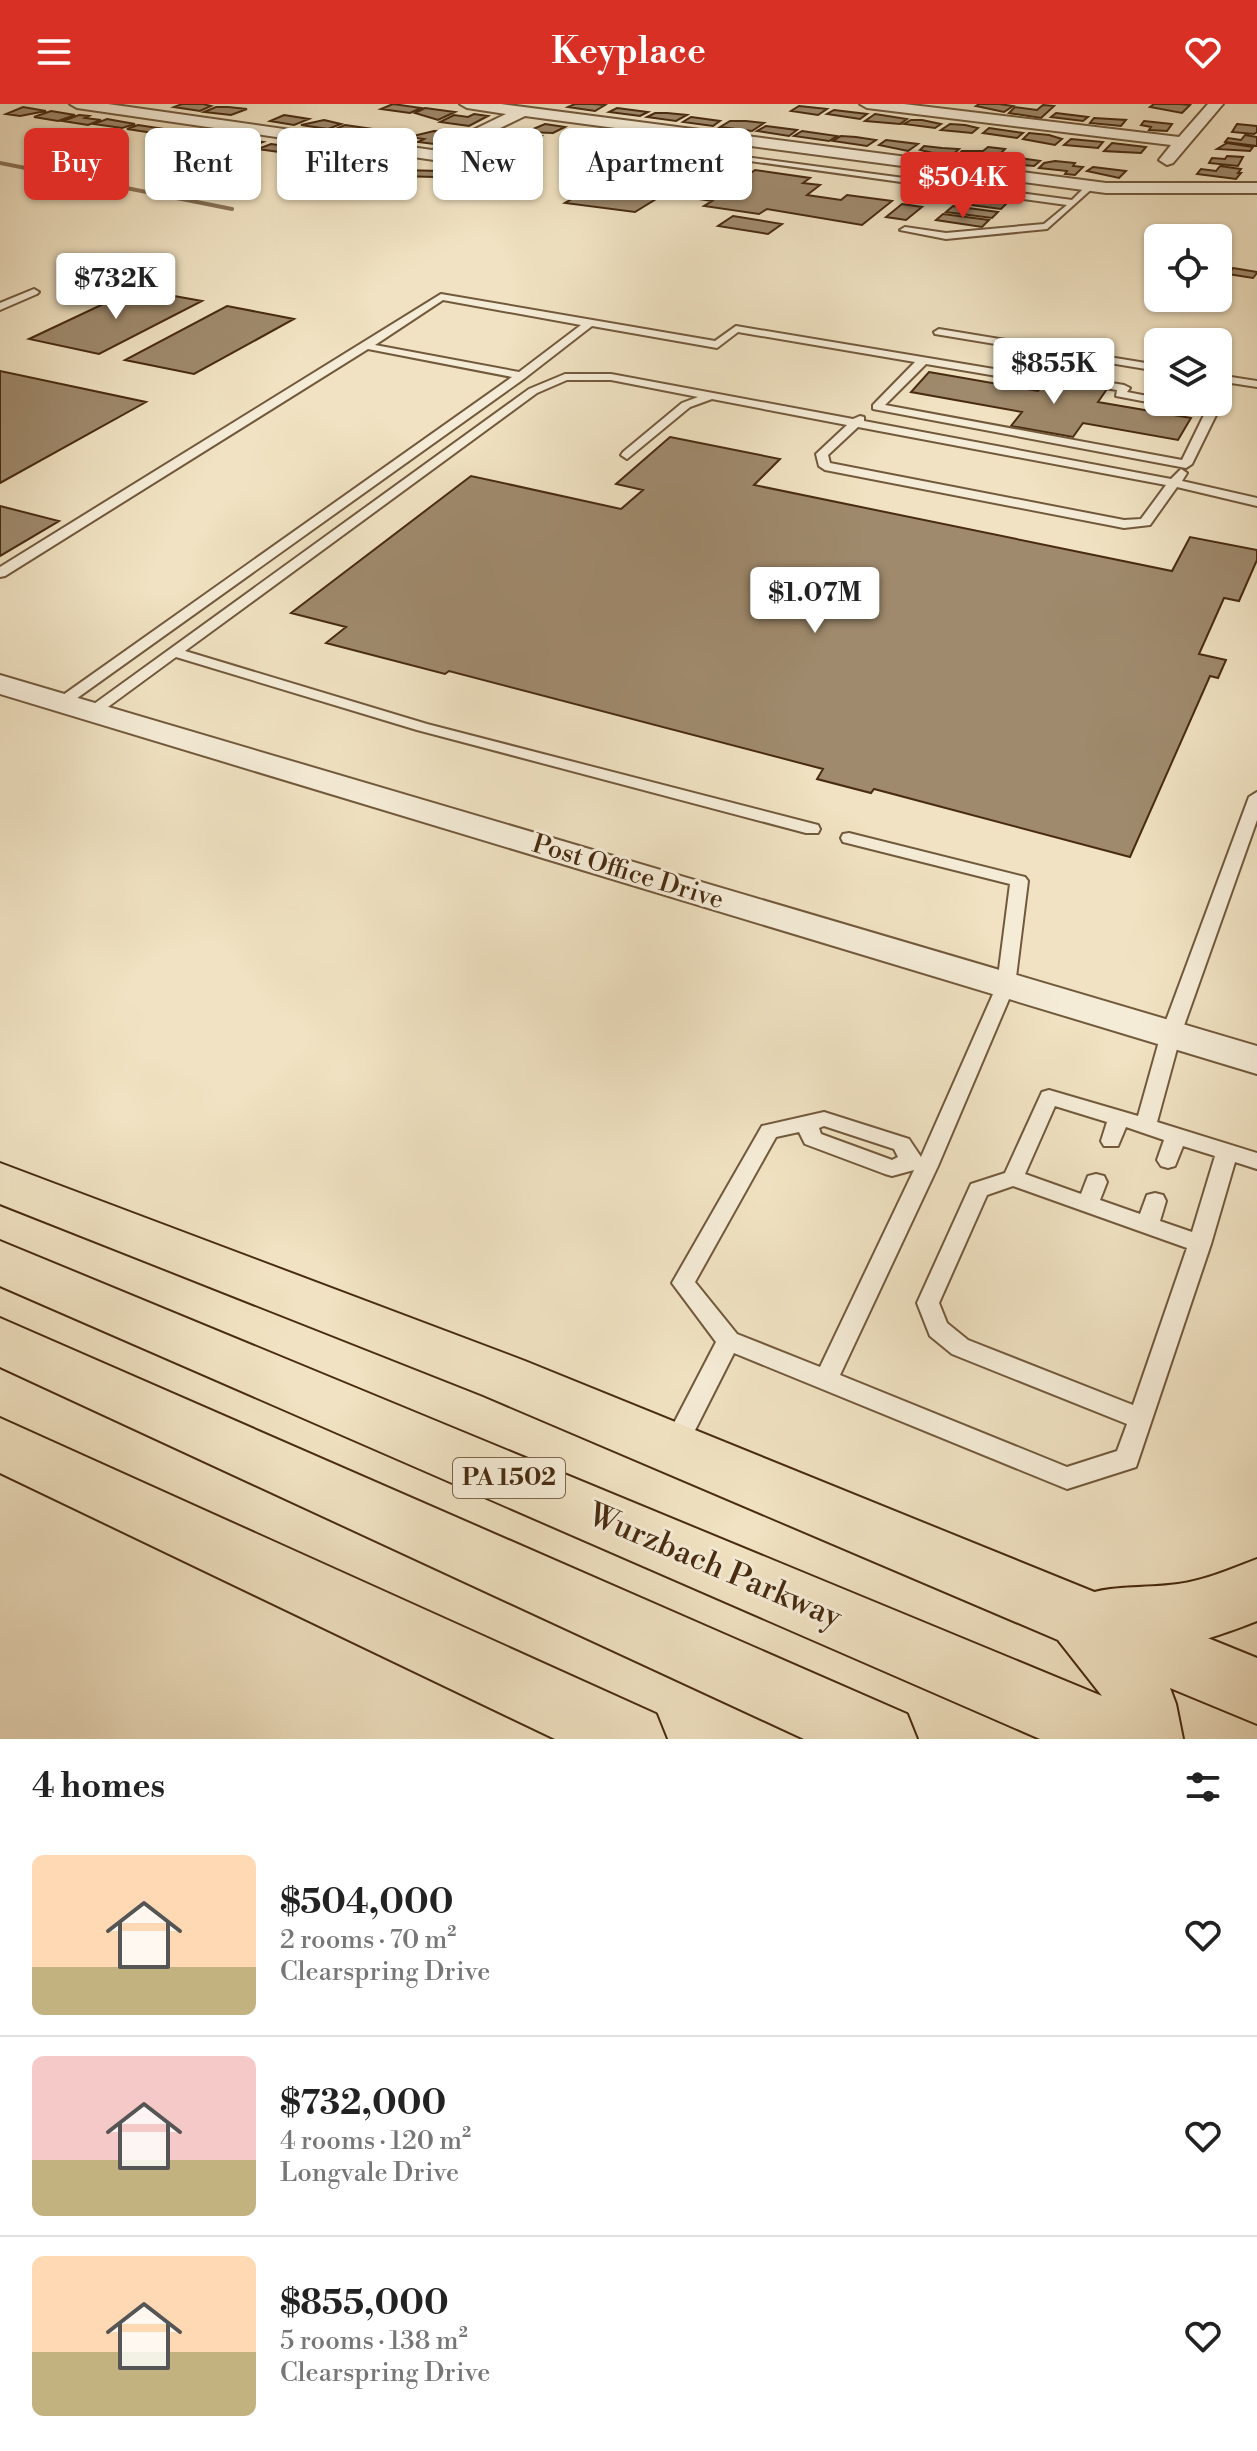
<!DOCTYPE html>
<meta charset="utf-8">
<style>
:root{--surface:#fff;--page:#f2f2f2;--text:#222;--muted:#767676;--line:#e0e0e0;--accent:#d93025}
body{margin:0;font-family:"Libre Bodoni",serif;background:var(--page);color:var(--text);height:100vh;display:flex;flex-direction:column;font-size:30px;white-space:nowrap}
*{box-sizing:border-box;margin:0}
p{font-size:26px;color:var(--muted)}
.icon{flex:none;width:44px;height:44px;fill:none;stroke:currentColor;stroke-width:2;stroke-linecap:round;stroke-linejoin:round}
.map{position:relative;height:1635px;overflow:hidden}
.sheet{display:flex;flex-direction:column;background:var(--surface);flex:1}
.sheet>*{flex:none}
.banner{position:absolute;left:24px;top:24px;width:800px;height:72px;display:flex;gap:16px}
.fabs{position:absolute;left:1144px;top:120px;display:grid;gap:16px}
.fabs a{display:grid;place-items:center;width:88px;height:88px;border-radius:12px;background:var(--surface);box-shadow:0 2px 6px #0004;font-size:40px}
.price{position:absolute;translate:-50% -68px;padding:0 18px;border-radius:8px;background:#fff;color:#222;font-size:26px;line-height:52px;filter:drop-shadow(0 2px 4px #0008)}
.price::after{content:'';position:absolute;left:50%;top:48px;width:24px;height:18px;margin-left:-12px;background:inherit;clip-path:polygon(0 0,100% 0,50% 100%)}
.price.active{background:var(--accent);color:#fff}
ul{padding:0;list-style:none}
li{display:flex;align-items:center;gap:24px;height:200px;padding:0 32px}
li+li{border-top:2px solid var(--line)}
li span{display:grid;place-items:center;flex:none;width:224px;height:160px;border-radius:12px;color:#555}
li>.icon{margin-inline-start:auto}
span .icon{width:96px;height:96px;fill:#fffc;stroke-width:1}
li b{font-size:34px}
h2{display:flex;justify-content:space-between;align-items:center;height:96px;padding:0 32px;font-size:34px}
.tag{padding:0 28px;border-radius:12px;background:var(--surface);box-shadow:0 2px 6px #0004;font-size:28px;line-height:72px}
.tag.active{background:var(--accent);color:#fff}
header{display:flex;justify-content:space-between;align-items:center;height:104px;padding:0 32px;background:var(--accent);color:#fff;font-size:36px;font-weight:600}
.map>svg:first-child{display:block}
</style>
<header><svg class="icon" aria-label="menu" viewBox="0 0 24 24"><path d="M4 6h16M4 12h16M4 18h16"/></svg>Keyplace<svg class="icon" aria-label="heart" viewBox="0 0 24 24"><path d="M12 20l-8-8c-3-5 5-10 8-4 3-6 11-1 8 4z"/></svg></header>
<div class="map">
<svg width="1257" height="1635" viewBox="0 0 1257 1635">
<rect width="100%" height="100%" fill="#f0e2c2"/>
<filter id="stains"><feTurbulence type="fractalNoise" baseFrequency=".0025" numOctaves="4"/><feColorMatrix values="0 0 0 0 .2 0 0 0 0 .09 0 0 0 0 .02 0 0 0 .5 -.17"/></filter>
<radialGradient id="worn" r=".72"><stop offset=".6" stop-color="#630" stop-opacity="0"/><stop offset="1" stop-color="#630" stop-opacity=".3"/></radialGradient>
<path fill="#d3c3a4" stroke="#8e775a" stroke-width="2" d="M602,39l40,4 9,8 27,7 -14,6 -23,-2 -2,-1 6,-6 -57,-9z"/>
<g fill="none" stroke-linecap="round" stroke-linejoin="round">
<path stroke="#8b7456" stroke-width="4" d="M0,59l232,46"/>
</g>
<path fill="#9f8a6d" stroke="#482b10" stroke-width="2" d="M182,0h21l8,2 -11,5 -26,-4z
M393,0l28,4 -11,5 -29,-4z
M575,0h18l12,1 -10,6 -27,-4z
M979,0h20l14,2 -9,6 -28,-6z
M1154,0h26l10,1 -8,8 -32,-6z
M1043,1l11,1 -13,12 -32,-5 6,-6 22,3z
M799,2l28,3 -9,6 -27,-4z
M23,3l23,4 -26,5 -14,-2z
M216,3h12l19,2 -16,6 -27,-3z
M425,4l30,4 -17,8 -23,-7z
M617,4l31,4 -8,4 -31,-4z
M834,6l33,4 -7,5 -33,-5z
M51,7l24,4 -17,6 -24,-4z
M655,9h12l20,2 -11,6 -29,-4z
M1056,9l32,4 -5,4 -32,-4z
M474,10l14,2 -19,10 -29,-4 14,-7 14,2z
M875,10l32,5 -7,5 -35,-3z
M79,11l10,1 -4,2 16,2 -13,5 -25,-4z
M284,11l25,4 -15,6 -24,-4z
M691,13l29,4 -7,5 -30,-4z
M1094,14l32,2 -5,6 -31,-3z
M107,15l28,5 -13,4 -28,-4z
M324,16l17,4 -13,5 -27,-4z
M911,16h11l19,4 -6,4 -31,-4z
M730,17h16l18,2 -12,8 -32,-4z
M1144,17l28,3 -5,7 -18,-1 2,-3 -10,-2z
M545,20l20,3 -12,6 -27,-1z
M950,20l15,1 13,3 -6,5 -31,-3z
M1237,20l20,2v6l-3,2 -22,-2z
M138,21l26,4 -11,4 -26,-4z
M345,21l28,4 -11,5 -29,-4z
M766,22l31,4 -8,6 -32,-5z
M989,24l34,5 -6,5 -34,-5z
M172,25l27,4 -23,9 -23,-6z
M379,26l28,4 -10,5 -29,-4z
M434,27l14,1 -7,3 7,1 -9,5 9,1 -6,3 -24,-3 6,-3 -15,-2z
M802,27l35,5 -8,5 -35,-5z
M220,29l23,1 -25,10 -31,-4 14,-6z
M1029,29l20,2 13,4 -7,6 -32,-6z
M524,30l17,2 -15,8 -18,-2z
M1245,31l12,2v9l-32,-4 3,-4 13,2z
M841,32l15,1 20,3 -9,6 -34,-5z
M242,35l21,3 -18,7 -21,-3z
M1071,35l32,3 -5,6 -34,-3z
M886,36l32,4 -10,7 -29,-6z
M503,39l20,3 -18,9 -20,-3z
M1112,39l34,4 -5,6 -37,-2z
M1227,39l26,4 -3,4 -33,-2z
M271,40l27,4 -12,5 -28,-4z
M924,42l18,2 17,1 -9,8 -30,-7z
M988,43l17,2 -4,4 -13,1 11,2 -9,8 -35,-7 7,-6h21z
M302,44l31,4 -12,6 -30,-4z
M339,49l29,5 -15,6 -29,-4z
M495,52l21,2 -5,3 9,1 -11,7 -30,-4z
M1006,52l34,5 -6,5 -35,-3z
M1227,52l16,1 -5,9 -29,-3 3,-5 13,1z
M1055,57l20,2 -2,3 10,1 -8,8 -10,-1 2,-3 -28,-3 5,-5z
M373,58l29,4 -13,7 -30,-5z
M474,61l15,6 -10,3 6,2 -30,7 -13,-9z
M1220,62l21,3 -3,4h3l-5,6 -39,-5 4,-5 15,2z
M1093,63l33,4 -7,7 -32,-7z
M698,64l50,7 7,-5 55,8 -7,5 17,2 -13,10 34,5 6,-5 45,6 -30,24 -95,-16 -8,5 -55,-8 8,-5 -54,-8z
M661,65l18,2 -19,12 -18,-3z
M402,66l37,1 -4,6 -37,-1z
M589,85l67,10 -21,13 -70,-9z
M963,93l44,6 -6,6 -45,-6z
M902,100l20,3 -16,13 -20,-3z
M953,102l45,6 -6,6 -46,-6z
M943,110l46,6 -7,7 -46,-7z
M733,112l49,8 -14,10 -50,-8z
M1233,164l24,4v1l-4,5 -25,-4z
M135,185l67,12 -103,53 -70,-15z
M227,202l67,13 -100,55 -69,-14z
M0,267l146,31 -146,81z
M929,268l109,19 10,-12 59,10 -9,13 93,16 -13,22 -95,-17 -10,14 -62,-11 11,-14 -111,-20z
M670,333l110,22 -26,26 418,86 18,-34 67,13v10l-18,41 -15,-3 -25,56 27,6 -8,18 -8,-2 -80,181 -256,-68 -3,4 -54,-14 6,-10 -374,-98 -4,3 -119,-31 20,-16 -55,-14 180,-137 150,33 22,-19 -27,-6z
M0,402l59,15 -59,35z"/>
<g fill="none" stroke-linecap="round" stroke-linejoin="round">
<defs>
<path id="lane" d="M693,28l3,4 -20,12 266,35 21,-16 4,2 -16,15 121,16 16,-16 7,2 -48,43 -101,10 -46,-9 5,-3 41,6 98,-9 23,-19 -403,-56z
M34,185l5,3 -2,2 -37,16v-7z
M441,190l274,47 21,-15 258,43 7,-4 123,20 6,3 -3,4 31,6v4h23l37,9 -26,53 -6,4 -313,-59v-4l42,-43 -177,-30 -21,16 -125,-22 -67,52 -459,328h-10v-6l456,-323 -144,-28 -363,227 -5,1v-10zM443,196l138,25 -62,47 -144,-27zM926,260l71,12 7,-4 113,18 -1,6 89,17 -23,47 -297,-55z
M939,225l219,36v6l-223,-37 -1,-2z
M565,270h46l242,45 7,-3 4,1v4l307,58 10,-10 6,4 -5,8 75,17v8l-80,-19 -27,38 -26,3 -299,-58 -6,-4 -3,-12 31,-29 -135,-26 -22,8 -63,52 -6,-4 2,-3 59,-49 16,-6 -87,-17h-44l-30,13 -352,258 242,73 391,101 2,4 -2,4h-12l-389,-103 -241,-73 -79,58h-10v-6l442,-320zM858,323l308,58 -25,34 -17,1 -294,-57 -2,-8z
M1218,271l39,6v6l-39,-6z
M1257,688v28l-76,214 -24,88 100,31v16l-22,-7 -24,82 -75,223 -69,22 -333,-136 -52,103 -9,3 -9,-3 -3,-8 55,-106 -44,-59 90,-157 62,-14 85,27 12,18 76,-172 13,-101 -167,-42 -2,-4 2,-4 6,-1 176,44 3,4 -13,104 -77,181 -98,209 227,92 50,-16 10,-27 -175,-70 -22,-18 -13,-33 54,-119 34,-11 37,-81 7,-2 89,26 23,-82 88,-237zM1055,1002l52,16 -6,19 3,5h14l8,-19 38,13 -7,20 4,6 7,2 7,-2 8,-20 32,10 -23,76 -32,-11 6,-20 -3,-6 -8,-2 -8,2 -7,19 -40,-14 7,-18 -3,-6 -8,-2 -8,2 -7,18 -56,-20zM824,1022l70,23 4,8 -6,3 -71,-26 -2,-6zM799,1028l6,12 80,30 7,2 22,-6 -94,197 -83,-33 -42,-52 81,-145zM1013,1082l174,62 -54,157 -165,-65 -21,-17 -8,-20 48,-108z"/>
<path id="street" d="M70,0h38l324,46 74,-36 -39,-6 -7,-4h41l605,79h151v10h-151l-581,-77 -91,44 -357,-52z
M860,0h44l275,33 29,-33h15l-50,59 -6,2 -8,-5 12,-15 -304,-37z
M0,571l1257,371v28l-1257,-380z"/>
<path id="primary" d="M1257,1455v62c-56,22 -121,43 -179,20l-10,-22 10,-22c34,-13 64,-8 100,-13 28,-4 53,-15 79,-25z"/>
<path id="highway" d="M0,1059l525,198 732,297v66l-87,-36 6,16 7,35h-143l-1040,-453v-45l1102,455 -44,-56 -575,-245 -483,-191z
M0,1214l907,396 10,25h-113l-804,-372z
M0,1314l656,296 10,25h-111l-555,-266z"/>
</defs>
<use href="#lane" stroke="#72593c" stroke-width="4"/>
<use href="#street" stroke="#72593c" stroke-width="4"/>
<use href="#primary" stroke="#482b10" stroke-width="4"/>
<use href="#highway" stroke="#482b10" stroke-width="4"/>
<use href="#lane" fill="#f5ecd7" fill-rule="evenodd"/>
<use href="#street" fill="#f5ecd7" fill-rule="evenodd"/>
<use href="#primary" fill="#f0e2c2" fill-rule="evenodd"/>
<use href="#highway" fill="#f0e2c2" fill-rule="evenodd"/>
</g>
<g text-anchor="middle" dominant-baseline="central" stroke-width="6" stroke-linejoin="round" paint-order="stroke">
<rect fill="#f5ecd7" stroke="#7c654c" stroke-width="2" x="453" y="1354" width="112" height="40" rx="6"/>
<g font-size="24" font-weight="bold" fill="#482b10">
<text x="509" y="1374">PA 1502</text>
</g>
<g font-size="26" fill="#482b10" stroke="#f5ecd7">
<text transform="translate(628 768) rotate(17)">Post Office Drive</text>
</g>
<g font-size="32" fill="#482b10" stroke="#f5ecd7">
<text transform="translate(715 1462) rotate(23)">Wurzbach Parkway</text>
</g>
</g>
<rect width="100%" height="100%" filter="url(#stains)"/>
<rect width="100%" height="100%" fill="url(#worn)"/>
</svg>
<div class="fabs">
<a><svg class="icon" aria-label="locate" viewBox="0 0 24 24"><circle cx="12" cy="12" r="6"/><path d="M12 2v4M12 18v4M2 12h4M18 12h4"/></svg></a>
<a><svg class="icon" aria-label="layers" viewBox="0 0 24 24"><path d="M12 4l9 5-9 5-9-5zM3 14l9 5 9-5"/></svg></a>
</div>
<b class="price active" style="left:963px;top:116px">$504K</b>
<b class="price" style="left:116px;top:217px">$732K</b>
<b class="price" style="left:1054px;top:302px">$855K</b>
<b class="price" style="left:815px;top:531px">$1.07M</b>
<div class="banner">
<a class="tag active">Buy</a>
<a class="tag">Rent</a>
<a class="tag">Filters</a>
<a class="tag">New</a>
<a class="tag">Apartment</a>
</div>
</div>
<section class="sheet">
<h2>4 homes<svg class="icon" aria-label="filters" viewBox="0 0 24 24"><path d="M4 7h16M4 17h16"/><circle cx="9" cy="7" r="2"/><circle cx="15" cy="17" r="2"/></svg></h2>
<ul>
<li><span style="background:linear-gradient(#ffd9b3 70%,#c2b280 0)"><svg class="icon" aria-label="home" viewBox="0 0 24 24"><path d="M3 11l9-7 9 7M6 9v11h12V9"/></svg></span><div><b>$504,000</b><p>2 rooms · 70 m²</p><p>Clearspring Drive</p></div><svg class="icon" aria-label="heart" viewBox="0 0 24 24"><path d="M12 20l-8-8c-3-5 5-10 8-4 3-6 11-1 8 4z"/></svg></li>
<li><span style="background:linear-gradient(#f6c9c9 65%,#c2b280 0)"><svg class="icon" aria-label="home" viewBox="0 0 24 24"><path d="M3 11l9-7 9 7M6 9v11h12V9"/></svg></span><div><b>$732,000</b><p>4 rooms · 120 m²</p><p>Longvale Drive</p></div><svg class="icon" aria-label="heart" viewBox="0 0 24 24"><path d="M12 20l-8-8c-3-5 5-10 8-4 3-6 11-1 8 4z"/></svg></li>
<li><span style="background:linear-gradient(#ffd9b3 60%,#c2b280 0)"><svg class="icon" aria-label="home" viewBox="0 0 24 24"><path d="M3 11l9-7 9 7M6 9v11h12V9"/></svg></span><div><b>$855,000</b><p>5 rooms · 138 m²</p><p>Clearspring Drive</p></div><svg class="icon" aria-label="heart" viewBox="0 0 24 24"><path d="M12 20l-8-8c-3-5 5-10 8-4 3-6 11-1 8 4z"/></svg></li>
</ul>
</section>
